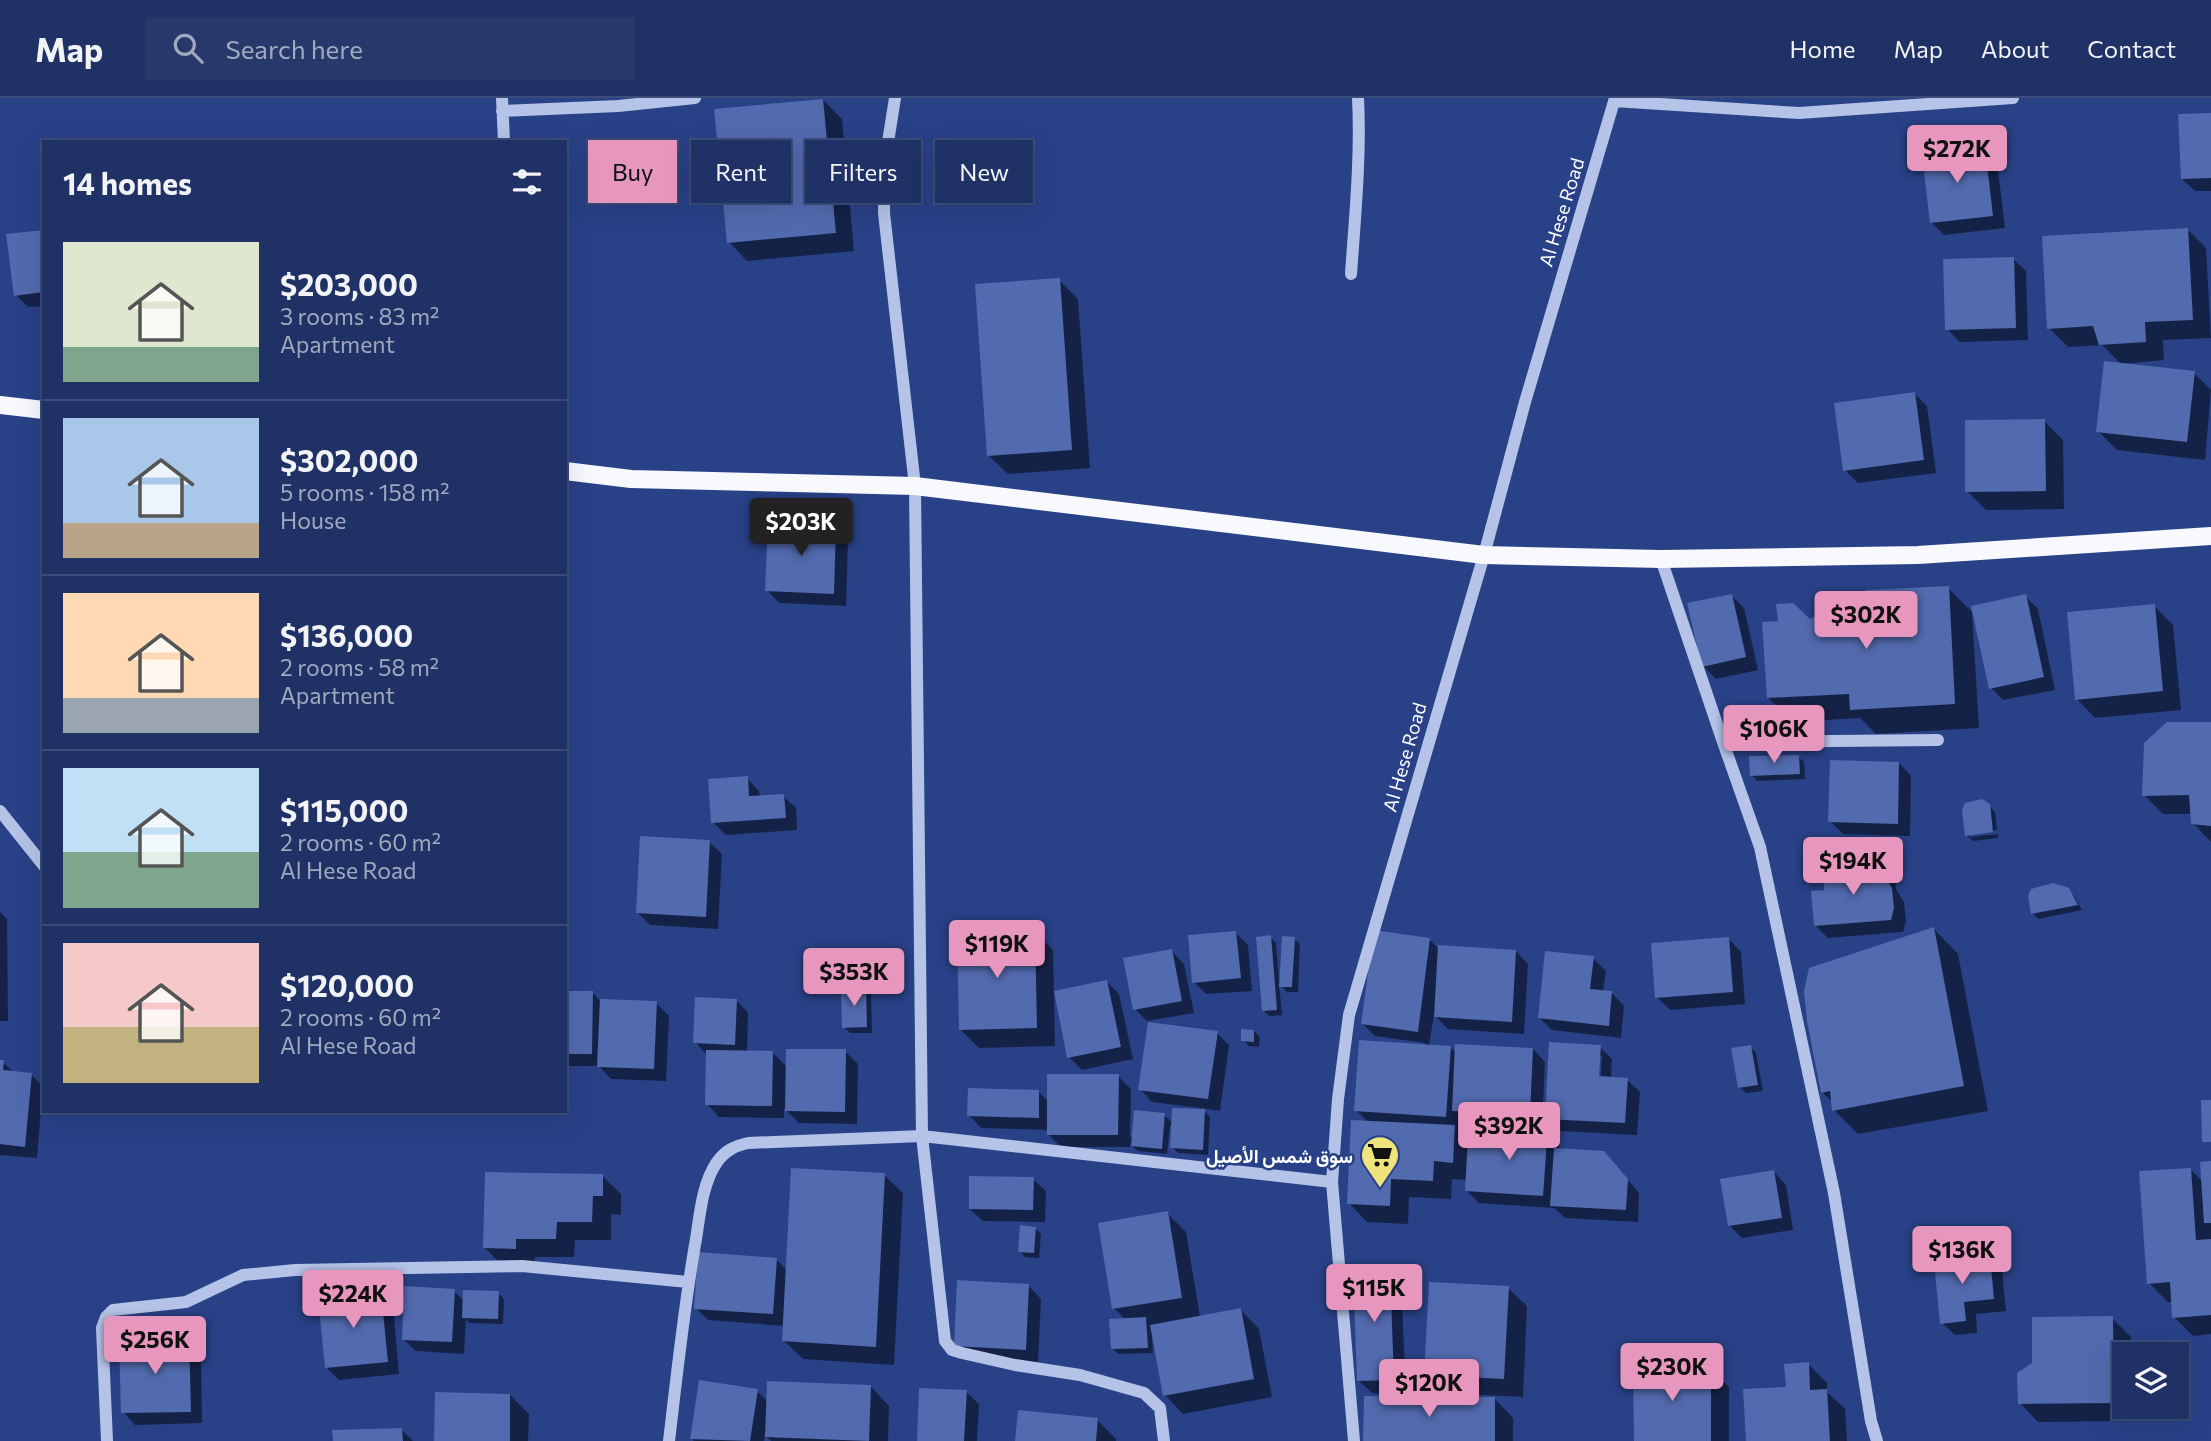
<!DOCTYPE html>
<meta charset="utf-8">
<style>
:root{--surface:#1f3165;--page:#27396b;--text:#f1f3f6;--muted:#a1a9bf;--line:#3c4c79;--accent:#e797bd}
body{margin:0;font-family:Commissioner,Vazirmatn,sans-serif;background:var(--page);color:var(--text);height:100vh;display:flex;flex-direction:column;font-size:26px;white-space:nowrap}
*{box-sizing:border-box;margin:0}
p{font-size:23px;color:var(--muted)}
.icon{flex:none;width:38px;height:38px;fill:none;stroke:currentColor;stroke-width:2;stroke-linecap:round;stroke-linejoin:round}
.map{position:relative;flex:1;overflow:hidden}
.details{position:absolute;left:42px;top:42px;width:525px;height:973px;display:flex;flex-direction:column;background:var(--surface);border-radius:0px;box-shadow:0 7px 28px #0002,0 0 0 2px var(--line)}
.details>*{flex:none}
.guide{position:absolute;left:588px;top:42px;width:665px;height:63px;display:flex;gap:14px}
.tools{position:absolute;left:2112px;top:1244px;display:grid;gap:14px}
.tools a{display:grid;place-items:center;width:77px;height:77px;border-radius:0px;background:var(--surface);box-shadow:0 7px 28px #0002,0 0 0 2px var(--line);font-size:35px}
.price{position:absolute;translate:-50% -60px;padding:0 16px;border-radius:7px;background:var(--accent);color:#111;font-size:23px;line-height:46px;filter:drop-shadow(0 2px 4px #0008)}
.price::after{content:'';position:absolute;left:50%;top:42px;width:21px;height:16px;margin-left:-10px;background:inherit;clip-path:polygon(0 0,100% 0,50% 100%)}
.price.current{background:#222;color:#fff}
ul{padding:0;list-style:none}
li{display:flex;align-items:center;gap:21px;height:175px;padding:0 21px}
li+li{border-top:2px solid var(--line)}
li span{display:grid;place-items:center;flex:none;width:196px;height:140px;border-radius:0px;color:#555}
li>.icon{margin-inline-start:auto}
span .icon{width:84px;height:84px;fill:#fffc;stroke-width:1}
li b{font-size:30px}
h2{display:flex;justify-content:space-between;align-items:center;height:84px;padding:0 21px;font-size:30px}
.pill{padding:0 24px;border-radius:0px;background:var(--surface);box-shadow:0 7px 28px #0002,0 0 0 2px var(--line);font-size:24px;line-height:63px}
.pill.current{background:var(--accent);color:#111}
header{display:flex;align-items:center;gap:42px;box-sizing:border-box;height:98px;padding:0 35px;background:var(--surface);border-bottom:2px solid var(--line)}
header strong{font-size:33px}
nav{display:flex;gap:38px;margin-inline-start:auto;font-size:24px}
.search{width:490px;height:63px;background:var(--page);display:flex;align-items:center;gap:18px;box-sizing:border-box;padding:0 24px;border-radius:0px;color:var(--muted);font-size:26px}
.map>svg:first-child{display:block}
</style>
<header>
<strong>Map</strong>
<div class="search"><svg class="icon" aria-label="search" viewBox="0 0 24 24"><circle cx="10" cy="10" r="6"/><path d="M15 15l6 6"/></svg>Search here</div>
<nav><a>Home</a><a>Map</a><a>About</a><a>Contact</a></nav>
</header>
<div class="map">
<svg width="2211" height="1343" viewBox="0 0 2211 1343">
<rect width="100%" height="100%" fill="#294187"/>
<path fill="#0007" fill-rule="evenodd" d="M823,2l19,19 12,132 -107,10 -18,-19z
M2211,16v77h-16l-13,-12z
M1984,51l13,13 8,66 -61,7 -12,-12z
M2187,131l19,19 5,90 -48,2 1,20 -43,4 -19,-19 -34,2 -19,-19z
M44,134v74l-16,1 -12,-12z
M2013,161l13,12 2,69 -68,2 -13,-13z
M1059,182l19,19 12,169 -82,6 -19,-18z
M2194,275l17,17 -6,70 -88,-10 -19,-19z
M1915,296l12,12 9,67 -78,10 -13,-13z
M2044,323l19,19 1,69 -78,1 -19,-19z
M836,429l12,13 -2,66 -67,-3 -12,-13z
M1948,490l24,24 7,116 -103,6 -16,-16 -67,4 -25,-24 11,-76h31z
M1731,497l13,13 14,62 -42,9 -13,-13z
M2025,498l13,13 17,81 -52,10 -12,-12z
M2154,508l19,19 8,85 -86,8 -18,-19z
M2211,626v118l-18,-19 -1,-9h-29l-19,-19z
M1798,659l6,5 1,17 -48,2 -5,-6z
M1899,665l12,13 -1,60 -67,-2 -13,-13z
M747,680l12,13 1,6 23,-1 13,12 1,22 -71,5 -13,-13z
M1989,708l6,6 2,18 -27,4v3l28,-3v4l-25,3 -6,-6z
M709,744l13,12 -4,75 -68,-4 -13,-13z
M1883,769l13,13v9l8,13 2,19 -3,11 -75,6 -13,-13 11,-33z
M2068,792l6,6 8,14 -44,9 -5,-6z
M0,814l7,7 1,102h-8z
M1934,831l24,25 30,157 -130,23 -24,-24 -1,-7 -11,-11z
M1034,833l19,19 1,42 53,-10 12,12 14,65 -51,11 -13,-13 -13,-65h-2l1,54 -76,2 -19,-19z
M1236,835l12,12 4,46 -46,3 -12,-12z
M1270,839l6,6 3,39h2l13,-43 6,5 -2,48h-11l-8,-8 3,31 -13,1 -6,-6z
M1729,841l12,13 4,52 -75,6 -13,-13z
M1430,842l9,9 77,2 12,13 -4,70 -76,-5 -14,-14 -5,31 21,1 7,7 76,-5 12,13 -3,66h5l13,12 -1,10 57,16 23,27 -1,29 -73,-4 -11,-10 -75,-5 -13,-13 1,-10 -15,-1 -1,20 -42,-2 -1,27 -41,-2 -18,-19 19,-81 -12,-12 69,-64v-3l-50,-7 -12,-12zM1465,1025l44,2 -1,18 -40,-3 -3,-3z
M1172,853l12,13 10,49 -47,8 -12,-12z
M1593,860l13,13 -3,21 9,1 12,13 -3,32 -69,-8 -12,-12z
M865,891l6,5 1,39h-22l-6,-6z
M565,895h28l7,8 56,2 13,13 -3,65 -55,-2 -12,-13h-34z
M736,902l12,13 -1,39h25l15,15 58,-16 13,13 -1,60 -58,-1 -15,-15v10l-65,-1 -12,-13v-49l-12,-13z
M1254,933l6,6 -1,10 -10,-1 -6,-6z
M1217,935l12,12 -9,66 -19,-3 9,9 -2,38 -30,-2 -6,-6 1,-21h-3l-3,28 -29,-3 -8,-7v3h-69l-13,-13v-4l-67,-2 -12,-13 70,-23 10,10 69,-26 13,13 -1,48h3l31,-22 9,8 27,-12v-3l-48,-6 -12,-13z
M1600,949l12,12 -1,20 16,1 13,12 -3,43 -78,-4 -12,-13zM1598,958h4l-2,29h-3z
M1750,949l6,6 7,38 -17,2 -6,-6z
M0,964h3l11,11 17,1 12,13 -6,71 -37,-3z
M2211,1065v171l-18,2 -19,-19 -1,-15h-5l-19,-19 41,-114 13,13z
M1774,1074l12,13 7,45 -51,8 -12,-12z
M884,1077l19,18 -9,172 -91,-6 -19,-18 1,-15 -77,-6 -12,-12 81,-48 10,11z
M602,1078l19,18v21l-10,-1v26h-36l-1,17h-39l-1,10h-30l-19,-19z
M1033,1081l13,12 -1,31 -62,-1 -13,-12z
M1167,1115l19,19 14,85 41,-7 18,19 13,68 -89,17 -18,-19 -11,-56h-2l1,14 -35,1 -5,-6 13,-28 -12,-12z
M1035,1130l6,6 -2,24 -14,-1 -5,-6z
M1989,1160l13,12 4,41 -30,3 1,19 -22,2 -13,-12z
M1389,1171l12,13 5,110 -34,1 -13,-12z
M1029,1188l12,13 -3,63 -70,-4 -13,-13z
M1508,1190l19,18 -4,91 -78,-4 -19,-19z
M454,1193l10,10 34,-8 6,6 -1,25 -34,-1 -3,-4 -2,35 -48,-3 -13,-12z
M380,1196l13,12 6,68 -60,6 -13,-13z
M2112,1220l19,19v17h-7v53h8v14l-94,1 -18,-19z
M188,1242l13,13 1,70 -67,2 -12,-13z
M1808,1266l19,19v9l18,17 2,32h-99z
M1710,1270l19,19v54h-94z
M871,1289l18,19 -1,35h-117l-6,-6 -1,6h-70l-2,-2 65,-48 11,11z
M966,1294l13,12 -2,37h-59z
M510,1297l19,19 -1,27h-92z
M1495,1301l18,19v23h-148z
M1097,1322l19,19v2h-99z
M402,1332l11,11h-79z"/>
<path fill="#526aae" d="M823,1l13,134 -109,10 -13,-134z
M2211,15v65l-30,1 -3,-65z
M1985,49l8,69 -63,7 -8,-69z
M2188,130l5,92 -48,2 1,20 -47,3 -6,-19 -46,3 -5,-93z
M44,132v62l-30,4 -8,-62z
M2014,159l2,71 -71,2 -2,-71z
M1060,180l12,172 -85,6 -12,-172z
M2104,263l91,10 -8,71 -91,-10z
M1915,294l9,68 -81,11 -9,-68z
M2045,321l1,72 -81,1v-72z
M768,424l68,3 -2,69 -69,-3z
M1949,488l6,118 -105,6 -1,-16 -82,4 -5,-76 16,-1 -2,-17 17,-1 17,16 16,-10h31l1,-12 8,-7z
M1732,496l14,63 -44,10 -15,-64z
M2026,496l18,83 -55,12 -18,-83z
M2155,506l8,87 -88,9 -8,-88z
M2167,624h44v104l-20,-2 -2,-29 -47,1 2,-53z
M1799,657l1,19 -50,2 -1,-20z
M1830,662l69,2 -1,62 -70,-2z
M748,678l1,20 35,-2 2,24 -75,5 -3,-44z
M1982,701l8,5 3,28 -28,4 -3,-26 3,-7z
M640,738l70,4 -4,77 -70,-4z
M1884,767v10l8,13 2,20 -3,12 -77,6 -3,-35 13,-1 -1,-21z
M2053,785l16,5 9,17 -47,9 -3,-18 3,-7z
M1934,829l30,159 -132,25 -2,-20 -9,2 -14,-72 -3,-30 5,-23z
M1035,832l2,98 -78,2 -2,-98z
M1374,832l56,8 -12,94 -57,-8z
M1236,833l5,47 -49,5 -4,-48z
M1271,837l6,75 -15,1 -6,-74z
M1282,838l13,1 -3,50h-13z
M1729,839l4,55 -78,6 -4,-55z
M1438,847l78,5 -4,72 -78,-5z
M1172,851l10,52 -49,9 -10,-52z
M1545,853l49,5 -4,33 22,2 -3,35 -71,-8z
M1107,882l14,67 -54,11 -13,-67z
M866,889l1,40 -25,1 -1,-40z
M565,893h28l-1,63h-27z
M695,899l42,2 -2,46 -42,-2z
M600,901l57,2 -3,68 -57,-2z
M1148,924l70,9 -10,68 -70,-9z
M1241,931l13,1v12l-13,-1z
M1359,942l92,6 -5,71 -92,-6z
M1549,944l52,3 -2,31 29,2 -3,45 -80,-4z
M1455,946l78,4 -3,67 -78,-4z
M1751,947l7,40 -20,3 -7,-40z
M786,951h60l-1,63 -60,-1z
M706,952l67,1 -1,55 -67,-1z
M0,962h4l-1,10 29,3 -7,74 -25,-3z
M1047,976h72l-1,61h-71z
M968,990l71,2v28l-72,-2z
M2201,1002h10v42h-9z
M1172,1010l33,1 -2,41 -33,-2z
M1134,1012l31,3 -3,36 -31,-3z
M1351,1022l104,5 -2,38 -19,-2 -1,20 -42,-2 -1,27 -43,-2z
M1508,1026l40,2 -5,70 -78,-5 3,-53 39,3z
M1554,1050l50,3 24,28 -2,31 -76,-4z
M2211,1063v62h-7l-4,-61z
M791,1070l94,5 -9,174 -94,-6z
M2191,1070l5,72 15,-1v76l-39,3 -2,-36 -23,2 -8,-113z
M1774,1072l8,48 -54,8 -8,-47z
M485,1074l118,2v22h-10l-1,26h-35l-1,17h-40v10l-33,-1z
M969,1078l65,1 -1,33 -64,-1z
M1168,1113l14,87 -70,11 -14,-86z
M1020,1127l16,2 -2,26 -16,-1z
M698,1154l79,6 -4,56 -79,-5z
M1990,1158l4,43 -30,3 2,19 -26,3 -6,-62z
M1390,1170l4,112 -37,1 -4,-112z
M957,1182l72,4 -3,66 -72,-4z
M1429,1184l80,4 -5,93 -80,-4z
M404,1188l51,3 -3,53 -50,-2z
M463,1192l36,1 -1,28 -36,-1z
M381,1194l7,70 -63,6 -7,-71z
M1241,1210l13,71 -91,17 -13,-71z
M2113,1218l1,87 -96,1 -1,-31 15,-10v-46z
M1146,1219l2,31 -37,1 -2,-30z
M189,1240l2,74 -70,1 -2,-73z
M1809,1264l1,28 17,-1 3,52h-84l-3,-52 43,-2 -2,-23z
M1633,1268h78v75h-77z
M699,1282l59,9 -8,52 -60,-2z
M767,1283l104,4 -2,56 -104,-4z
M919,1290l48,2 -3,51h-47z
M435,1294l75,2v47h-76z
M1364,1298l131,1v44h-132z
M1018,1312l80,8 -2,23h-81z
M402,1330l1,13h-70l-1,-11z"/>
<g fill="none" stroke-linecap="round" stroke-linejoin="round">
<path stroke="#b5c3e8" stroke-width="12" d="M502,0l2,44
M895,0l-10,63 -1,52 31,273 7,650 23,205 7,9 10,3 53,12 65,10 64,18 16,15 4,33
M1614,3l185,12 214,-15
M502,13l116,-5 77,-8
M1351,176c4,-58 10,-118 7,-176
M1661,461l62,183 37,105 74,346 37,228 6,20
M1723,644l215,-2
M0,713l44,55
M107,1343l-5,-113 4,-11 7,-7 73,-8 57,-27 52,-5 227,-4 166,16
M669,1343c8,-67 15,-135 27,-202 4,-25 6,-55 21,-77 8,-11 17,-16 31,-19l174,-7 410,46
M1354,1343l-22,-259 6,-83 11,-84 135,-460 41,-153 90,-304"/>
<path stroke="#f7f9fe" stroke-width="18" d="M0,307l44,5
M565,373l66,8 284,7 569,69 177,4 257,-4 293,-19"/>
</g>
<defs>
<symbol id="supermarket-pin" viewBox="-11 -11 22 30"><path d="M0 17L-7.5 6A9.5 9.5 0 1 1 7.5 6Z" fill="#efe37c" stroke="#294187"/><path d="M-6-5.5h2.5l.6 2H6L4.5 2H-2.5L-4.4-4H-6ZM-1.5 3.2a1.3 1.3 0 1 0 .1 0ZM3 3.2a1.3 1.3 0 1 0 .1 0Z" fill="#111"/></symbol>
</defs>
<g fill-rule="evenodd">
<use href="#supermarket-pin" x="1358" y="1035" width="44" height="60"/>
</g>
<g text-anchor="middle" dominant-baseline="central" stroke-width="5" stroke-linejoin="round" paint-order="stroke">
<g font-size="19" fill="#fff" stroke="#294187">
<text transform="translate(1561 114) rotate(-73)">Al Hese Road</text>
<text transform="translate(1404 659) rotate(-74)">Al Hese Road</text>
</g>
<g font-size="19" font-weight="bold" fill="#fff" stroke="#294187" text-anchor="end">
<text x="1353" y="1057">سوق شمس الأصيل</text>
</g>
</g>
</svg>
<div class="tools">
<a><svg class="icon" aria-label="layers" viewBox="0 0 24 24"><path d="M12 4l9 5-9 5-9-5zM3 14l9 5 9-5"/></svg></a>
</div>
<b class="price" style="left:1957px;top:87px">$272K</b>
<b class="price current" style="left:801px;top:460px">$203K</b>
<b class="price" style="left:1866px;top:553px">$302K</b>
<b class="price" style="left:1774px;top:667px">$106K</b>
<b class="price" style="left:1853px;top:799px">$194K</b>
<b class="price" style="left:997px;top:882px">$119K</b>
<b class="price" style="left:854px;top:910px">$353K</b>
<b class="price" style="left:1509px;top:1064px">$392K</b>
<b class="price" style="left:1962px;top:1188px">$136K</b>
<b class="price" style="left:1374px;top:1226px">$115K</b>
<b class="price" style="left:353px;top:1232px">$224K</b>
<b class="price" style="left:155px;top:1278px">$256K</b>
<b class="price" style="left:1672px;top:1305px">$230K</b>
<b class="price" style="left:1429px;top:1321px">$120K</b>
<div class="guide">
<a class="pill current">Buy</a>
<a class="pill">Rent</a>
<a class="pill">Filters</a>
<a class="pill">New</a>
</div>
<section class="details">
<h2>14 homes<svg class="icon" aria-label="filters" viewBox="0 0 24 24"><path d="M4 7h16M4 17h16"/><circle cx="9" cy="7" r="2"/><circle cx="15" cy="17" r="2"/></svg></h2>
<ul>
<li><span style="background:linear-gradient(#dfe7d0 75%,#7fa58c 0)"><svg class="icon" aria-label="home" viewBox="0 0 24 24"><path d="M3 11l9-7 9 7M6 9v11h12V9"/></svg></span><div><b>$203,000</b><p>3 rooms · 83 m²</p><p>Apartment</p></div></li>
<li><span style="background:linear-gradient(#a9c7e8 75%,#b9a48a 0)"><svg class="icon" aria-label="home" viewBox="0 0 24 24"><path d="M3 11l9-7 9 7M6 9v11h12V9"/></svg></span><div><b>$302,000</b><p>5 rooms · 158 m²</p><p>House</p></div></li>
<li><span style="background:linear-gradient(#ffd9b3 75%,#9aa5b1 0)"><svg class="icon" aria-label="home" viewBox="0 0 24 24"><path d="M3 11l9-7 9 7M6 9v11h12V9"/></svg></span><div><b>$136,000</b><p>2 rooms · 58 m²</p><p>Apartment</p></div></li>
<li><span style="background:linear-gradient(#bfe0f5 60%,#7fa58c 0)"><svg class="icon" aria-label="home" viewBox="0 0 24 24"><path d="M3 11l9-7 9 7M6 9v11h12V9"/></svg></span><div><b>$115,000</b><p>2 rooms · 60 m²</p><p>Al Hese Road</p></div></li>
<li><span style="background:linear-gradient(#f6c9c9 60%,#c2b280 0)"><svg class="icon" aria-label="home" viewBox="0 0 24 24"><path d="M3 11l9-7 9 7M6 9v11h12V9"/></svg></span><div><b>$120,000</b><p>2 rooms · 60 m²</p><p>Al Hese Road</p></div></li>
</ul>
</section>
</div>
